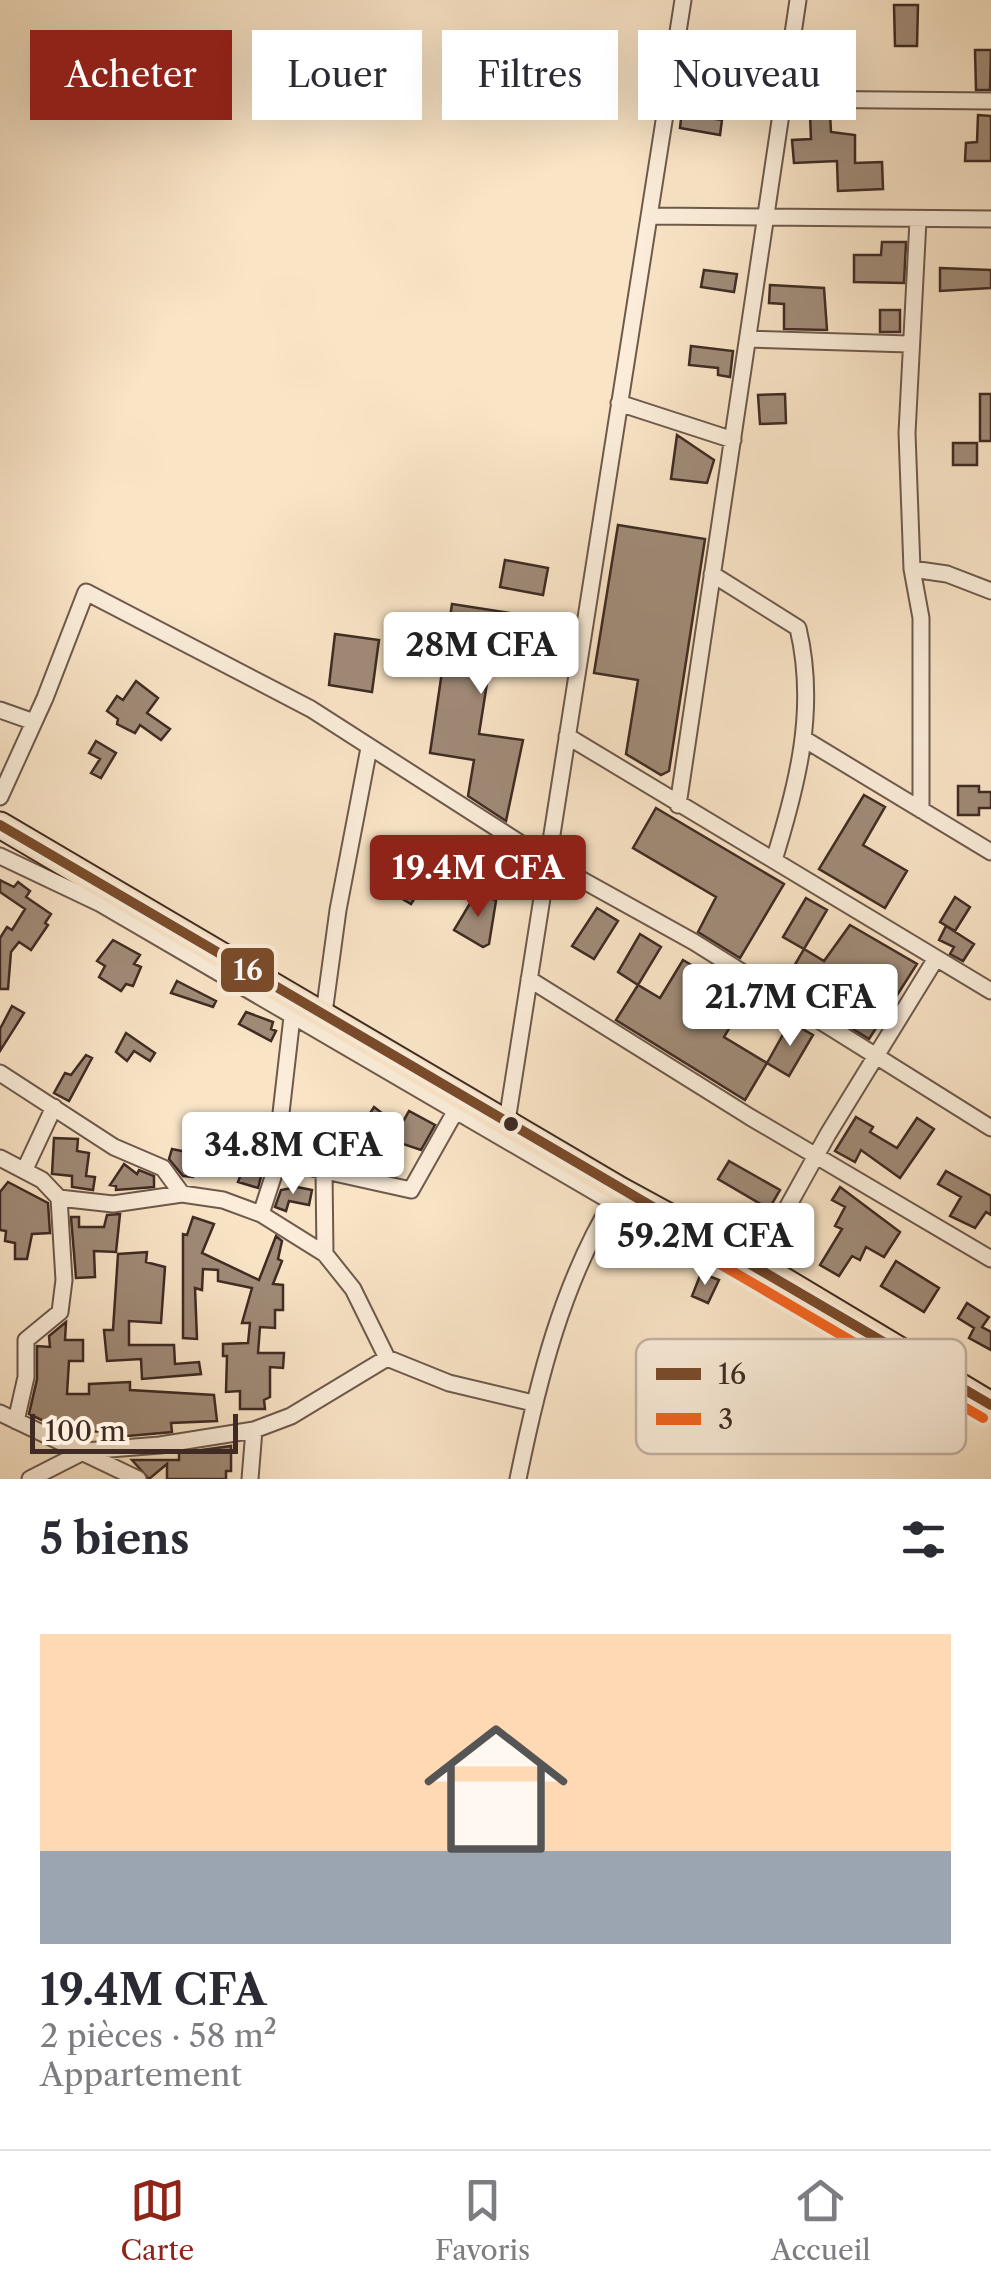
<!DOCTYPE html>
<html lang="fr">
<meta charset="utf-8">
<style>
:root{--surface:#fff;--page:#f2f2f3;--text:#2b2b33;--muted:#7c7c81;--line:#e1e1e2;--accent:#8f2418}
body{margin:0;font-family:"Libre Caslon Text",serif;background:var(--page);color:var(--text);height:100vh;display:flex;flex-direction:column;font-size:38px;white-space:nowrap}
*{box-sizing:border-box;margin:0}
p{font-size:32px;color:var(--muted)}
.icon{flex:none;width:55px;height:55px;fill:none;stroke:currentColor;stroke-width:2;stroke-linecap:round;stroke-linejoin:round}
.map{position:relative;height:1479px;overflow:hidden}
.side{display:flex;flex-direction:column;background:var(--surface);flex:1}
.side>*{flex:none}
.guide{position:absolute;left:30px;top:30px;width:932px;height:90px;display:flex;gap:20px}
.scale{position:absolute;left:30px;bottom:25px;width:208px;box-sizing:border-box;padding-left:10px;border:5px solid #3f2b24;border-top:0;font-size:28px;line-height:35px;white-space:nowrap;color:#3f2b24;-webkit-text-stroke:8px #fbedda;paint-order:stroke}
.price{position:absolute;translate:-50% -85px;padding:0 22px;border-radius:10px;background:#fff;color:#222;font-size:32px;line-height:65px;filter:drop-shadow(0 2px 5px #0008)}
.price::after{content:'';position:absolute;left:50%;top:60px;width:30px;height:22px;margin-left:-15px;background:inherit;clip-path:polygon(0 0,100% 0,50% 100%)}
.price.selected{background:var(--accent);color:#fff}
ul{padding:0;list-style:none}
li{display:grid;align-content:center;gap:20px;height:530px;padding:0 40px}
li span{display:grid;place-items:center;height:310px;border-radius:0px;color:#555}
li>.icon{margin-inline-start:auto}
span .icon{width:180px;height:180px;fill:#fffc;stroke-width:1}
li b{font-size:42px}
h2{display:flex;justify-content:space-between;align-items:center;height:120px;padding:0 40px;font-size:42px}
.pill{padding:0 35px;border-radius:0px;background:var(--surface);box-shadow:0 10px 40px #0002;font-size:35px;line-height:90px}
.pill.selected{background:var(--accent);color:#fff}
.tabs{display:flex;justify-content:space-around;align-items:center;height:140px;border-top:2px solid var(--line);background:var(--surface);font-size:28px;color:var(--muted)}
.tabs a{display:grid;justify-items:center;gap:5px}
.tabs .selected{color:var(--accent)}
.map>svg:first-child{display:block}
</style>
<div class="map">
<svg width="991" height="1479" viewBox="0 0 991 1479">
<rect width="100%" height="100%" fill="#f9e4c6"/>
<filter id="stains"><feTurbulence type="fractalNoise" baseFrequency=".002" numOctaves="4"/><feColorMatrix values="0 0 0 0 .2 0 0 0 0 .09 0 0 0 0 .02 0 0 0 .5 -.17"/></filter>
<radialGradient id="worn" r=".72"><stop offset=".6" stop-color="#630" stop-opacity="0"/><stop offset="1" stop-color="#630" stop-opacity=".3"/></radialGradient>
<path fill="#a08b78" stroke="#3f2b24" stroke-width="2.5" d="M894,5h24l-1,41h-22z
M975,50h16l-1,40h-14z
M683,101l14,2 -2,13 27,4 -2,15 -40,-7z
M830,114l1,18 24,3v28l27,-1 1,27 -45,2 -1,-30 -43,2 -2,-23 19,-1 -1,-24z
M978,115l13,1v45h-26l1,-18 11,-1z
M882,242h24l-2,41 -50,-1v-27h27z
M940,268l51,2v18l-51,3z
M704,270l33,4 -3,18 -33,-5z
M770,285l54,3 3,42 -43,-1v-25l-15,-1z
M880,310h20v22h-20z
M691,346l42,5 -3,26 -12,-2v-7l-29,-3z
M785,394l1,29 -26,1 -2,-29z
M980,394h11v47h-11z
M677,435l37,25 -7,23 -36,-4z
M953,443h24v22h-24z
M618,525l87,14 -36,232 -8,4 -35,-21 12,-74 -44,-7z
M505,560l43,8 -5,27 -43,-8z
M452,604l90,14 -9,51 -43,-5 -11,70 44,6 -17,81 -38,-25 6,-36 -44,-7z
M335,634l44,6 -7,52 -43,-7z
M136,681l22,17 -11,15 23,16 -9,11 -21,-15 -5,8 -18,-9 1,-5 -11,-8 10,-15 6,4z
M96,741l20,12 -15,25 -10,-5 9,-14 -11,-6z
M958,786h21v6h12v16h-12v7h-21z
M864,795l21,12 -22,38 44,26 -22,37 -66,-39z
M656,808l128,76 -44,74 -42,-26 18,-35 -83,-49z
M414,851l22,14 -25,39 -22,-13z
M0,880l14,7 4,-5 12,9 -4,6 25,17 -6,9 3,2 -17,25 -12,-8 -8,10 -3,37h-8v-51l7,-11 5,3 13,-21 -25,-17z
M478,890l18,11 -7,43 -6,3 -29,-17z
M955,897l15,10 -15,24 -15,-9z
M806,898l21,12 -23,39 -21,-12z
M597,908l21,13 -24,38 -22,-13z
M850,925l67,39 -48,75 -86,-54 21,-36 20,12z
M946,926l28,18 -11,17 -13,-7 4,-7 -15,-7z
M640,934l21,13 -23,38 -20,-13z
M113,940l27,15 -6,9 7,3 -8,19 -7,-2 -5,7 -22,-14 6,-11 -8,-5z
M683,960l64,38 -23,39 43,26 -22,37 -129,-80 22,-35 22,13z
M177,981l39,20 -3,6 -42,-14z
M12,1006l12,7 -24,38v-22z
M246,1012l27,10 -2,7 5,2 -5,10 -32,-17z
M790,1022l23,13 -24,41 -22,-13z
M126,1033l29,20 -5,8 -16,-10 -7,10 -11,-9z
M86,1055l6,3 -23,43 -15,-8 11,-20 6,2z
M374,1107l26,20 9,-16 26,14 -14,25 -21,-7 -33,-25z
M856,1117l17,10 -3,5 27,16 20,-30 17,11 -34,49 -39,-28 -6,12 -20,-11z
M292,1118l34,8 -1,4 21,9 -2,6 -44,-11 -1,5 -9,-1z
M54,1138l24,1 -1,12 12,2 -3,23 9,1 -2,13 -21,-3v-11l-20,-2z
M172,1149l29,6 -8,22 -10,-1 -14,-17z
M229,1155l35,10 -6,23 -20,-6 3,-8 -15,-4z
M729,1161l51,29 -11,19 -51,-30z
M124,1164l13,10 2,-4 15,6v11l-38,3v-4l-6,-1z
M946,1171l45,25v19l-5,-3 -11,16 -25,-12 11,-19 -23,-13z
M8,1182l40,21 2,30 -18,1 -5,25h-12v-16l-10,-2 1,-10 -6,-1v-38z
M297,1187l15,3 -3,15 -20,-4 -3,10 -11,-4 6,-17z
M840,1187l60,45 -16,25 -18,-10 -6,13 -8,-4 -13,20 -19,-11 22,-36 -7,-3 10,-19 -13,-7z
M120,1214l-4,38 -22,-1 1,26 -19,1 -5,-61h8v10h25l3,-12z
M193,1217l21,7 -12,29 57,27 17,-44 6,5 -4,18 4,2 -9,23 10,1v25h-8v18l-15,-1 -2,26h26l-1,15 -13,-1v30l-6,3 1,9h-25v-18l-14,1 1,-36h-4v-12l25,-1 2,-20h-8l10,-35 -34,-7v-11l-15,-1 -1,21 -7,-2 2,51 -14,-1v-104l4,1z
M147,1252l-1,10 19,5 -4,56 -32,-2v24h45l1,19 24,-2 2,12 -59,5 -1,-20 -34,2 -3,-31h9l5,-76z
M896,1261l43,27 -15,24 -43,-26z
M701,1273l18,7 -11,23 -16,-7z
M967,1303l22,14 -7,10 9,5v18l-22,-12 5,-10 -16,-10z
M66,1322l-1,18h18v21h-14l-2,33h22v-10l41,-2v8l84,5 3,26 -46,2 1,9 -55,5v-6l-45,1 -1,-6 -23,-3 -19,-9 8,-35v-33l13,1 -1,-11z
M231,1446v25h-5v8h-59v-15l-18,15 -17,-19h47v-7z"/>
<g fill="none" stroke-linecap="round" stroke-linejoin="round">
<defs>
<path id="minor" d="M783,99l208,2
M651,216l340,3
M918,220l-11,213 5,136 9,49v192
M748,339l161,5
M619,403l114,37
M912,569l35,5 44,17
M712,574l86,54c19,80 0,155 -24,232
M0,710l34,12
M567,736l424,255
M804,739l187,113
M0,797l45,-99 41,-106 225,117 237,152 146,81 297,186
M678,805l120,-805
M0,856l101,48 511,298
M529,979l221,138 241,142
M324,1013l14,-103 31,-162
M0,1073l114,74 49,21 19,26
M507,1121l176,-1121
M0,1158l42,22 17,18 5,82 -4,32 -34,28v37l-10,44
M276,1160l135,30 44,-78
M25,1169l29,-62
M324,1172l1,82
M59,1198l54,6 69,-10 41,6 38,14 64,40 28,35 34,69
M261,1214l13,-40 18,-157
M756,1264l72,-130 107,-174
M0,1413l138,66
M30,1479l55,-28 75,-6 94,-15
M250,1479l4,-49 37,-14 96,-58 62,25 84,20
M518,1479c20,-98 44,-196 97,-282"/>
<path id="primary" d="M0,825l620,365 136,74 235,141"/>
</defs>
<use href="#minor" stroke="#6e594c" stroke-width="19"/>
<use href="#primary" stroke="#3f2b24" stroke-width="29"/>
<use href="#minor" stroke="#fbedda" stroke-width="15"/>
<use href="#primary" stroke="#f9e4c6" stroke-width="25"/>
<defs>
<path id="bus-1" d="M0,825l991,580"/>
<path id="bus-2" d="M626,1209l357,209"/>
</defs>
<use href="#bus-1" stroke="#fbedda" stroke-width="18"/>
<use href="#bus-2" stroke="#fbedda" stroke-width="18"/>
<use href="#bus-1" stroke="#7a4b2a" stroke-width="10"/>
<use href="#bus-2" stroke="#f26522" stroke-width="10"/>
</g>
<circle fill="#3f2b24" stroke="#fbedda" stroke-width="4" cx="511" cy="1124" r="9"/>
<rect x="636" y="1339" width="330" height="115" rx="15" fill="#fbedda" stroke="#c3b3a3" stroke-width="2.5"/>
<rect x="656" y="1368" width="45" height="12" fill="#7a4b2a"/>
<rect x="656" y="1413" width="45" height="12" fill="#f26522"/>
<g font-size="28" fill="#3f2b24">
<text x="718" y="1384">16</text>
<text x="718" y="1429">3</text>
</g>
<rect stroke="#fbedda" stroke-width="4" x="219" y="946" width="57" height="48" rx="10" fill="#7a4b2a"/>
<g font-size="28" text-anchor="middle" font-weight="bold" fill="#fff">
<text x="248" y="980">16</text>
</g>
<rect width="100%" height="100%" filter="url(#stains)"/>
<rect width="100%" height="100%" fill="url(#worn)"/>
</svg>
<div class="scale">100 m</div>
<b class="price" style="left:481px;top:697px">28M CFA</b>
<b class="price selected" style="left:478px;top:920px">19.4M CFA</b>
<b class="price" style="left:790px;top:1049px">21.7M CFA</b>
<b class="price" style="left:293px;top:1197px">34.8M CFA</b>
<b class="price" style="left:705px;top:1288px">59.2M CFA</b>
<div class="guide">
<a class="pill selected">Acheter</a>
<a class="pill">Louer</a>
<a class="pill">Filtres</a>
<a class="pill">Nouveau</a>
</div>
</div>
<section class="side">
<h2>5 biens<svg class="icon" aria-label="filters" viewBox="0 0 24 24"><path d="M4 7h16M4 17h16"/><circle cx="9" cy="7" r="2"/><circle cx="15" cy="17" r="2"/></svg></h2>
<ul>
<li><span style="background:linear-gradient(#ffd9b3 70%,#9aa5b1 0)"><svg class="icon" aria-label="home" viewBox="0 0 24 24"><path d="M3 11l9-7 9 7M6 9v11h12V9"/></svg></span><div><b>19.4M CFA</b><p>2 pièces · 58 m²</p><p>Appartement</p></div></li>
</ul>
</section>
<nav class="tabs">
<a class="selected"><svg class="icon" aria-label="map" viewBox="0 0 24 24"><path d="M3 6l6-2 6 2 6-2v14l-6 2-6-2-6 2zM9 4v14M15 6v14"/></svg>Carte</a>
<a><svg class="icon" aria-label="saved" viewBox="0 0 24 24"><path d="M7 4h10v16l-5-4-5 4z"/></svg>Favoris</a>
<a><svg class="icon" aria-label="home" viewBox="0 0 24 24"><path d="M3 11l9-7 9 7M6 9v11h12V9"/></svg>Accueil</a>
</nav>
